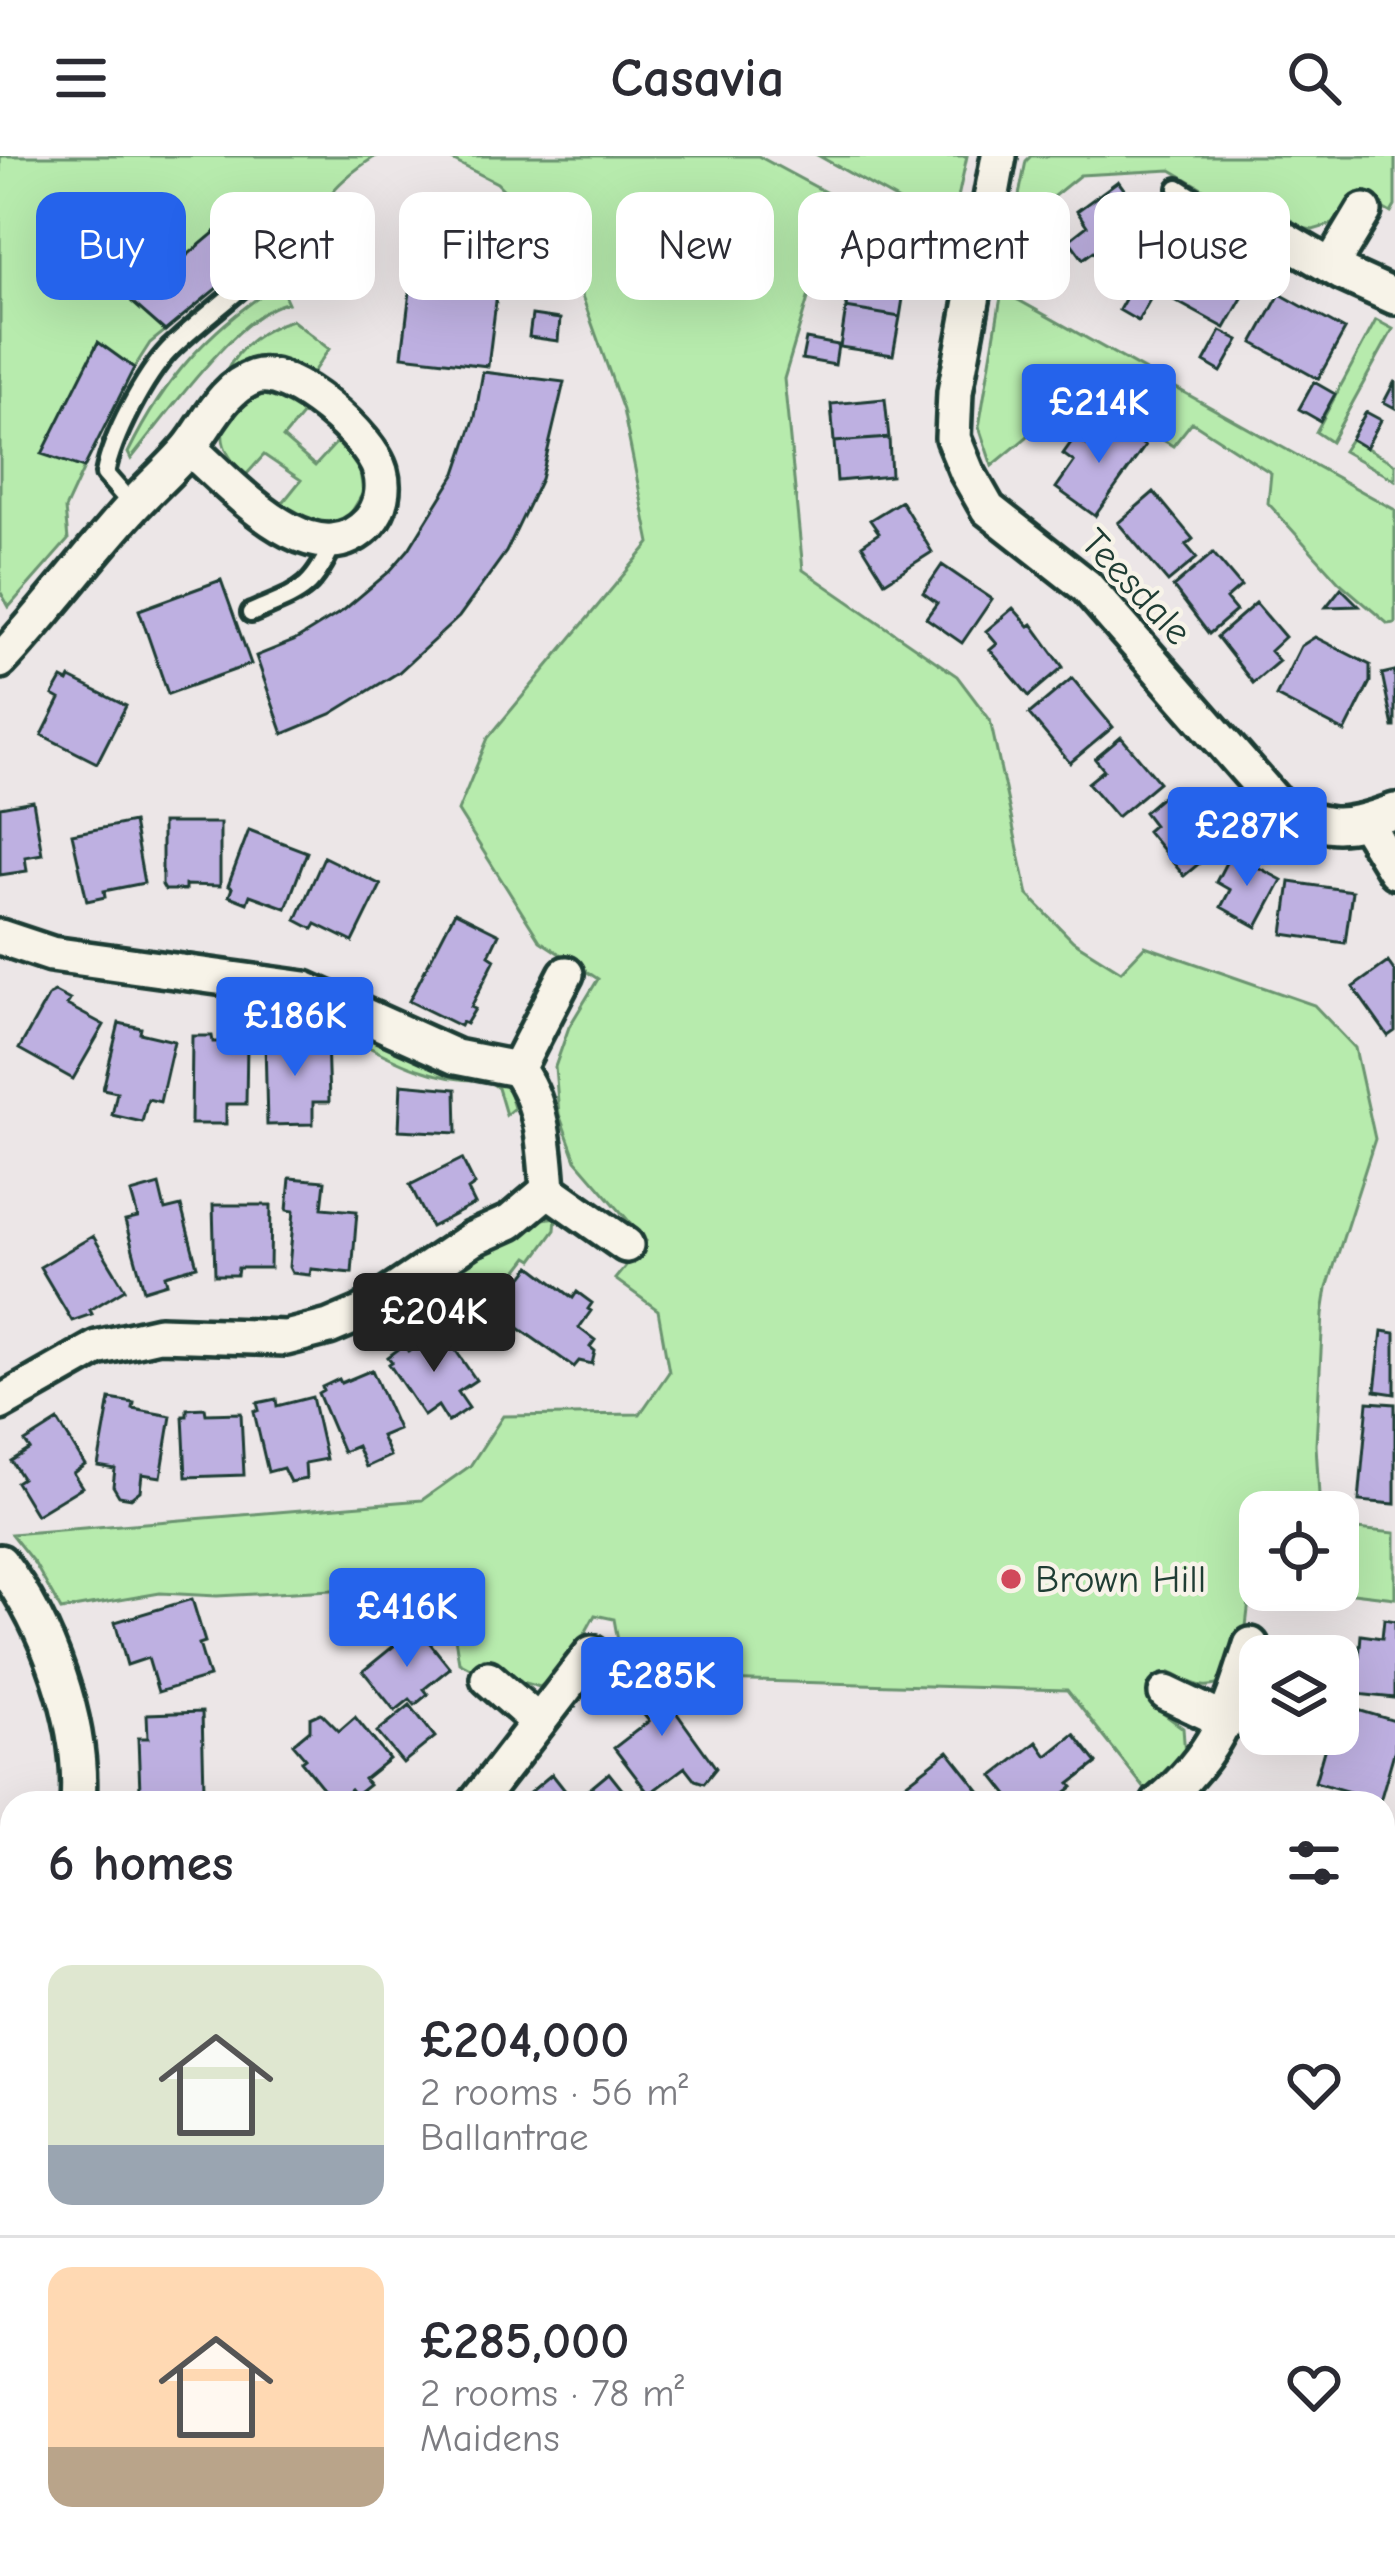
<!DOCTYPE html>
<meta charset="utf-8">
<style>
:root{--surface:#fff;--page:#f2f2f3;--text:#2b2b33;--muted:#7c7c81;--line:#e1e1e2;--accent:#2563eb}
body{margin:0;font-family:"Comic Neue",sans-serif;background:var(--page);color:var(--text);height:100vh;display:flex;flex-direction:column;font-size:45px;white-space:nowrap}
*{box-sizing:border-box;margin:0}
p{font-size:39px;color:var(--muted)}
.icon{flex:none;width:66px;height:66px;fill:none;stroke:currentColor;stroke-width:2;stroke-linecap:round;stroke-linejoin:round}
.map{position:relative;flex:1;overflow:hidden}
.sheet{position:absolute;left:0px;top:1635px;width:1395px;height:771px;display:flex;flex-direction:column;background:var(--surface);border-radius:36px 36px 0 0;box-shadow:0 12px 48px #0002}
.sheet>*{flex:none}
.guide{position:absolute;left:36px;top:36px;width:1323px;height:108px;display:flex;gap:24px}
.controls{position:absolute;left:1239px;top:1335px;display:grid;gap:24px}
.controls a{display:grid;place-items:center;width:120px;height:120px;border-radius:24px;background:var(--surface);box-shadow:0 12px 48px #0002;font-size:60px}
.price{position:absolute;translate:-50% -102px;padding:0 27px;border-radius:12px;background:var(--accent);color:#fff;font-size:39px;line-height:78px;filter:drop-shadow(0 3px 6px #0008)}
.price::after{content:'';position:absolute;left:50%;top:72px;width:36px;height:27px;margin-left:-18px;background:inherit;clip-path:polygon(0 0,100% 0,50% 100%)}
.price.current{background:#222;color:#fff}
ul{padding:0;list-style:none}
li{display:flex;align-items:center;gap:36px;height:300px;padding:0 48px}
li+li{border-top:3px solid var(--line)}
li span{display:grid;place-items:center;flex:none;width:336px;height:240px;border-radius:24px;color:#555}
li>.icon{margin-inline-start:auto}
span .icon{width:144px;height:144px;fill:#fffc;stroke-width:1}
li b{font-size:51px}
h2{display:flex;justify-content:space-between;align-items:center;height:144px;padding:0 48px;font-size:51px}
.tag{padding:0 42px;border-radius:24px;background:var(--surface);box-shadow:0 12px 48px #0002;font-size:42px;line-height:108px}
.tag.current{background:var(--accent);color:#fff}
header{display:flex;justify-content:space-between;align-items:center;height:156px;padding:0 48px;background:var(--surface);font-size:54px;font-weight:600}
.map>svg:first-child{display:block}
</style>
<header><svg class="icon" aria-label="menu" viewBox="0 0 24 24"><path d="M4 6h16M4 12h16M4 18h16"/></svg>Casavia<svg class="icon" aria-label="search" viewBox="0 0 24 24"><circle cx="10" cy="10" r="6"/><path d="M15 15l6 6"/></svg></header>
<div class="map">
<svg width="1395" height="2404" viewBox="0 0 1395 2404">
<rect width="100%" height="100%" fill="#ece6e7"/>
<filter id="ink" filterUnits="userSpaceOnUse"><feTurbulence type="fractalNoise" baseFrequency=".00833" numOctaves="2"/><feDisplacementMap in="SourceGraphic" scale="24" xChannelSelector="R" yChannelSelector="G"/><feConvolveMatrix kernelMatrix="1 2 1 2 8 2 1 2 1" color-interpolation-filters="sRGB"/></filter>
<g filter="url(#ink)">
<path fill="#b7ebad" stroke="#6b9470" stroke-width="3" d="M0,0h376c-53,33 -59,55 -80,112l-21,-27 -24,19 -24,-38 -94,80 32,29 -15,12 -16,25 -36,-25 -55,110 41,15 -19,41 3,31 -59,67 -9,-16z
M444,0h314l192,103 -125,-18 -41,138 19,191 154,106 33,44 38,175 45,46 48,30 24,-25 169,59 41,43 20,91 -48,149 -4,26 -7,131 4,67h-60v72h-9l-6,51 -16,45c-25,13 -36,3 -59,-7l-17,33 30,22 2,27 -36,39 -82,-104 -381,-11 -13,-23 -53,-4 -6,-33 -19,-4 -27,49 -28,23 -18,-5 -28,-19 -11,12 -24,-13 -13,-78 -229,12 -57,-3 -99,17 -26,-46 -24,-30 411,-34 48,-34 33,-50 137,-2 29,-42 -11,-62 -43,-31 31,-38 -70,-81 -17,-46 -4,-47 14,-40 29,-48 -58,-38 -82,-130 30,-73 162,-195 -27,-133 -56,-156 -70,-71z
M819,0h148l-16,74z
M1031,0h364v50l-4,7 -34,-20 -24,31 -20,6 -56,-10 -86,-50 -91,5 -68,55 14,-69z
M279,127l9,20c-46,5 -126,118 -157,156l-3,-6c37,-76 81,-123 151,-170z
M1002,135l393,219v113l-7,1 -49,-42 -71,-79 3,-30 -79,-51 -19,24 -108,-66 -38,57 -35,29 -13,-39z
M292,164l37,29 -16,23 -57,-11 -30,11c13,-26 38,-44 66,-52z
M1376,164l17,9 -62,113 -15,-10z
M268,237l23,9 13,11 -21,25 32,28 22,-24 22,21 4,30 -15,25c-29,14 -44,5 -68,-12l21,-26 -37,-25 -18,20c-39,-34 -27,-69 22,-82z
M1351,283l44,25v16l-52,-29z
M351,865l146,57 12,12 5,18 -8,7 -8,-27 -10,-8c-51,3 -94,-19 -138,-43z
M556,1061l-1,13 -22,30 -5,-3 -33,43h-12l-30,22 -30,-37 114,-65z
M1338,1371l57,6v65l-67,-8h10z
M1283,2394h68l4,10h-78l-2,-5z"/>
<path fill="#beb0e1" stroke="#1f3d34" stroke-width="3" d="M1118,25l44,60 -41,31 -10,-14 -8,6 -9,-13 -11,8 -14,-19 18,-14 -10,-15z
M228,65l23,39 -86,71 -33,-29z
M1186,93l64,35 -25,44 -64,-35z
M413,111l86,10 -11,89 -86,-10z
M853,115l53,9 -6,37 -54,-9z
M1135,125l19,11 -16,29 -19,-11z
M1280,138l65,36 -27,49 -65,-36z
M846,152l54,9 -7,38 -53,-8z
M532,159l28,4 -2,22 -29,-4z
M1221,175l18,9 -18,32 -17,-10z
M806,183l32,6 -3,20 -33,-6z
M98,186l36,26 -50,100 -42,-14z
M483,216l81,10 -23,97 -35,73 -47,65 -60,55 -68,42 -48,20 -27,-78 38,-15 50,-31 46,-39 19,-22 47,-76 19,-56z
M1395,225v27l-11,-6z
M1314,226l21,12 -15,27 -21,-12z
M885,243l4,39 -55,4 -3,-38z
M1366,256l15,8 -15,28 -15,-9z
M1105,262l40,28 -50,70 -39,-28 18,-26 -11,-8 12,-17 12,8z
M889,282l2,38 -54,5 -3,-39z
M1154,336l39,47 -7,6 11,13 -29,24 -50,-59z
M901,345l31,51 -47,30 -23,-37 17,-12 -9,-13z
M1213,397l28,33 -15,13 10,12 -27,23 -36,-47z
M942,409l50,34 -30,44 -36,-25 11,-15 -14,-10z
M221,424l30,84 -83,30 -29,-84z
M1341,432l18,18 -33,1z
M1256,447l29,34 -15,14 9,10 -26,22 -36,-46z
M1013,452l16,18 3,-2 31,43 -34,29 -39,-46 7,-6 -11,-13z
M1315,481l55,28v17l-25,50 -69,-36 25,-50z
M1395,515v56h-2l-11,-53z
M70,522l56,28 -29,57 -55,-28 18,-36 -7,-4 9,-16 6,3z
M1072,522l41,49 -43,36 -41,-49z
M1121,581l38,45 -42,35 -29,-34 16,-13 -9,-11z
M1171,633l48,58 -35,29 -37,-45 7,-6 -10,-13z
M33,645l9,53 -17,3 2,14 -27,4v-68z
M133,666l11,61 -40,8 1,6 -18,4 -15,-67z
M162,667h58v63l-35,-1v5h-20l-3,-5z
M249,674l58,22 -21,56 -36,-13 -3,8 -18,-7 3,-8 -4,-2z
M1231,697l51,27 -25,47 -36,-20 9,-17 -14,-8z
M324,701l57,28 -28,57 -37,-18 -3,5 -17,-9z
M1290,726l62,9 -7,52 -62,-9z
M455,756l44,22 -10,21 6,4 -24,48 4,2 -9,15 -4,-2 -2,4 -51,-25z
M1388,806l7,10v59l-7,5 -35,-49z
M55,836l15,8 -3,5 37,20 -31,54 -54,-30 30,-54z
M119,867l22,5 -1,5 34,8 -14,61 -12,-3 -6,23 -30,-7 5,-23 -14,-3z
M286,879v6l41,-2 2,63h-16v22l-46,1 -2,-84h4v-5z
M192,880h20l1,6h34l-1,62h-20v20h-35z
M401,928l55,5 1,44 -58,-3z
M462,1003l13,26 -7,5 7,14 -44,23 -21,-42z
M290,1022l35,3 -3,27 35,3 -5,62 -41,-4 -1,6 -18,-2 -3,-6 5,-56 -7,-1z
M159,1029l6,25 16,-4 16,60 -32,9 2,8 -23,7 -19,-69 13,-3 -7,-25z
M213,1049h58l-1,63h-32l-1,7h-22z
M93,1080l32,53 -35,21 2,4 -20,7 -32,-54z
M531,1110l42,32 4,-6 15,11 -4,6 3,2 -12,17 16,12 -5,7 5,4 -3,13 -13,-3 -5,6 -78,-55z
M441,1173l35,51 -18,12 11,16 -21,14 -10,-16 -14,10 -35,-52 3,-2 -4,-5 16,-12 4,6z
M1382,1175l13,2v61l-20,-3z
M372,1214l26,59 -17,7 9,20 -24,11 -9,-21 -14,6 -25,-59 5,-3 -1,-3 17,-8 2,4z
M312,1241l14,62 -21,4 1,16 -16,3 -7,-14 -15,4 -14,-60 5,-2 -2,-7 19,-4 1,7z
M110,1243l24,4 -1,6 38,7 -10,61 -19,-3 -2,17 -9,7 -12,-2 -6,-10 2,-17 -17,-3z
M1368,1246l27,2v100l-36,-3z
M205,1252l1,6 35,-1 3,62 -58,2 -3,-61h4v-7z
M58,1265l27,44 -12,8 9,14 -46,28 -20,-33 6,-4 -11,-17 19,-12 -5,-7z
M192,1443l13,43 -6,2 10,33 -51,15 -10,-34 -21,7 -12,-43z
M1384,1463l11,2v77l-48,-5 4,-35 8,1 2,-24 21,3z
M417,1471l33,41 -26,21 4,5 -13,11 -5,-6 -15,12 -32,-40z
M660,1514l23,30 -10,8 43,60 -12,15 -9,-3 -10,-13 -36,27 -35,-46 35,-27 -21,-26z
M410,1549l25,32 -32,26 -26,-31z
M1351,1552l44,13v28l-15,52 -65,-19 10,-35 6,1 7,-17 6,2z
M202,1556l2,78 -64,2 -2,-54h10l-1,-24z
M321,1557l18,18 16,-14 34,42 -25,20 5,6 -14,11 -5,-6 -15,13 -34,-42 4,-3 -12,-14 17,-14v-12z
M1074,1578l23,29 -27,21 3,3 -9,7 5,7 -55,2 -21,-27 44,-34 10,14z
M948,1595l41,52h-92l-6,-8z
M609,1617l24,30h-110l-2,-3 31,-26 22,28z
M1395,1937v61l-12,4v-61z
M1383,2181l12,21v4l-12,4z
M1395,2229v54l-12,4v-54z
M1395,2336v24l-5,2 -7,-3v-18z
M3,2361l3,16 6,-1v18h15l2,10h-29v-42z
M410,2394h48l-10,10h-27z
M471,2394h8l11,10h-29z
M819,2394h6l10,10h-26z
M1126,2394h52l10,10h-51z
M1216,2394h22l10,10h-27l-7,-7z"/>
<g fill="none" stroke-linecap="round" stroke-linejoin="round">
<defs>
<path id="service" d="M1178,32l70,44 29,3
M133,350l-28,-32c7,-37 39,-98 65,-125 25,-24 53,-45 79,-68
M251,457c49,-21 61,-21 83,-72
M321,2394l10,10"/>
<path id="minor" d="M999,0l-44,236 -2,46 14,34 21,37 98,77 189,216c47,30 69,28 120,9
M1277,79l65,38 53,24
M1331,110l33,-55
M0,505c46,-49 86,-103 131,-153 18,-20 39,-38 57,-59 20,-24 34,-61 67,-72 36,-11 116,61 125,94 5,18 1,37 -11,51 -55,60 -137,-37 -180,-74
M1365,666l30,49
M0,781l51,17 254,35 151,68 61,12c26,33 28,81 31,121l-38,32 -38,17 -110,74 -33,14 -43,11 -127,-4 -62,14 -97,55
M517,913l49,-95
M548,1034l78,55
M0,1406c48,63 84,162 78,241
M488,1522l49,43
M1166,1537l61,29
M476,1647l116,-150
M1159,1647c58,-49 70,-89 92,-158
M0,2273l12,-1
M86,2394l6,10
M936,2394l10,10
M247,2404l14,-10
M1021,2404l13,-10"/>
<path id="tertiary" d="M1383,1831l12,-6
M697,2404l10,-10"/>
</defs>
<use href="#service" stroke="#1f3d34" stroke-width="26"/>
<use href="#minor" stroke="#1f3d34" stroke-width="42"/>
<use href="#tertiary" stroke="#1f3d34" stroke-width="48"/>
<use href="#service" stroke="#f7f3e8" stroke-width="16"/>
<use href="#minor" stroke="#f7f3e8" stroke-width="33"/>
<use href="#tertiary" stroke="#f7f3e8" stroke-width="39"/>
</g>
</g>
<circle fill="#d1495b" stroke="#f7f3e8" stroke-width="4.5" cx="1011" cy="1423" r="12"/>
<g text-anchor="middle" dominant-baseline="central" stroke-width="9" stroke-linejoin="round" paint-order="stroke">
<g font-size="39" fill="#1f3d34" stroke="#f7f3e8">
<text transform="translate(1136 431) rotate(47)">Teesdale</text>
</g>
<g font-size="39" fill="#1f3d34" stroke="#f7f3e8" text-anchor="start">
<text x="1035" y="1423">Brown Hill</text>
</g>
</g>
</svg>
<div class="controls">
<a><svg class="icon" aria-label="locate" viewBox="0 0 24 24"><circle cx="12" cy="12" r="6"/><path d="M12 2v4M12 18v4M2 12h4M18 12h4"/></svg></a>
<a><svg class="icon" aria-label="layers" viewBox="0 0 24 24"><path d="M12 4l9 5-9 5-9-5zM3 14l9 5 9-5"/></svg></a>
</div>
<b class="price" style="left:1099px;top:310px">£214K</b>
<b class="price" style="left:1247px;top:733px">£287K</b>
<b class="price" style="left:295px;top:923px">£186K</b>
<b class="price current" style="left:434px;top:1219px">£204K</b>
<b class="price" style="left:407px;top:1514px">£416K</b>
<b class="price" style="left:662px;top:1583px">£285K</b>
<div class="guide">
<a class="tag current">Buy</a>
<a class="tag">Rent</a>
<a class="tag">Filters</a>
<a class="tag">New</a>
<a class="tag">Apartment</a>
<a class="tag">House</a>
</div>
<section class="sheet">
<h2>6 homes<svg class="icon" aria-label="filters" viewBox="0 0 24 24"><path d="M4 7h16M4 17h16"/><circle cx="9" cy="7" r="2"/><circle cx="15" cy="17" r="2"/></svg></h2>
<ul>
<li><span style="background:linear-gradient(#dfe7d0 75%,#9aa5b1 0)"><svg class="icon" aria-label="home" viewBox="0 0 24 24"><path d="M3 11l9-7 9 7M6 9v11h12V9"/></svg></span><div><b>£204,000</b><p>2 rooms · 56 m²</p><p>Ballantrae</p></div><svg class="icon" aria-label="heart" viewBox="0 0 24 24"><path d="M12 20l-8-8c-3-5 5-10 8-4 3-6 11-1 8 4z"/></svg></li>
<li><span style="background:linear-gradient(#ffd9b3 75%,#b9a48a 0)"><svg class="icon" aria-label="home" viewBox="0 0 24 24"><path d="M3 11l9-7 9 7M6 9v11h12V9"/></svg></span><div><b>£285,000</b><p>2 rooms · 78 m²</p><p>Maidens</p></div><svg class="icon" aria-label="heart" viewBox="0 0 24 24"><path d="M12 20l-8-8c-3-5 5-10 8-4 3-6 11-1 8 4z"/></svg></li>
</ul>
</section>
</div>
